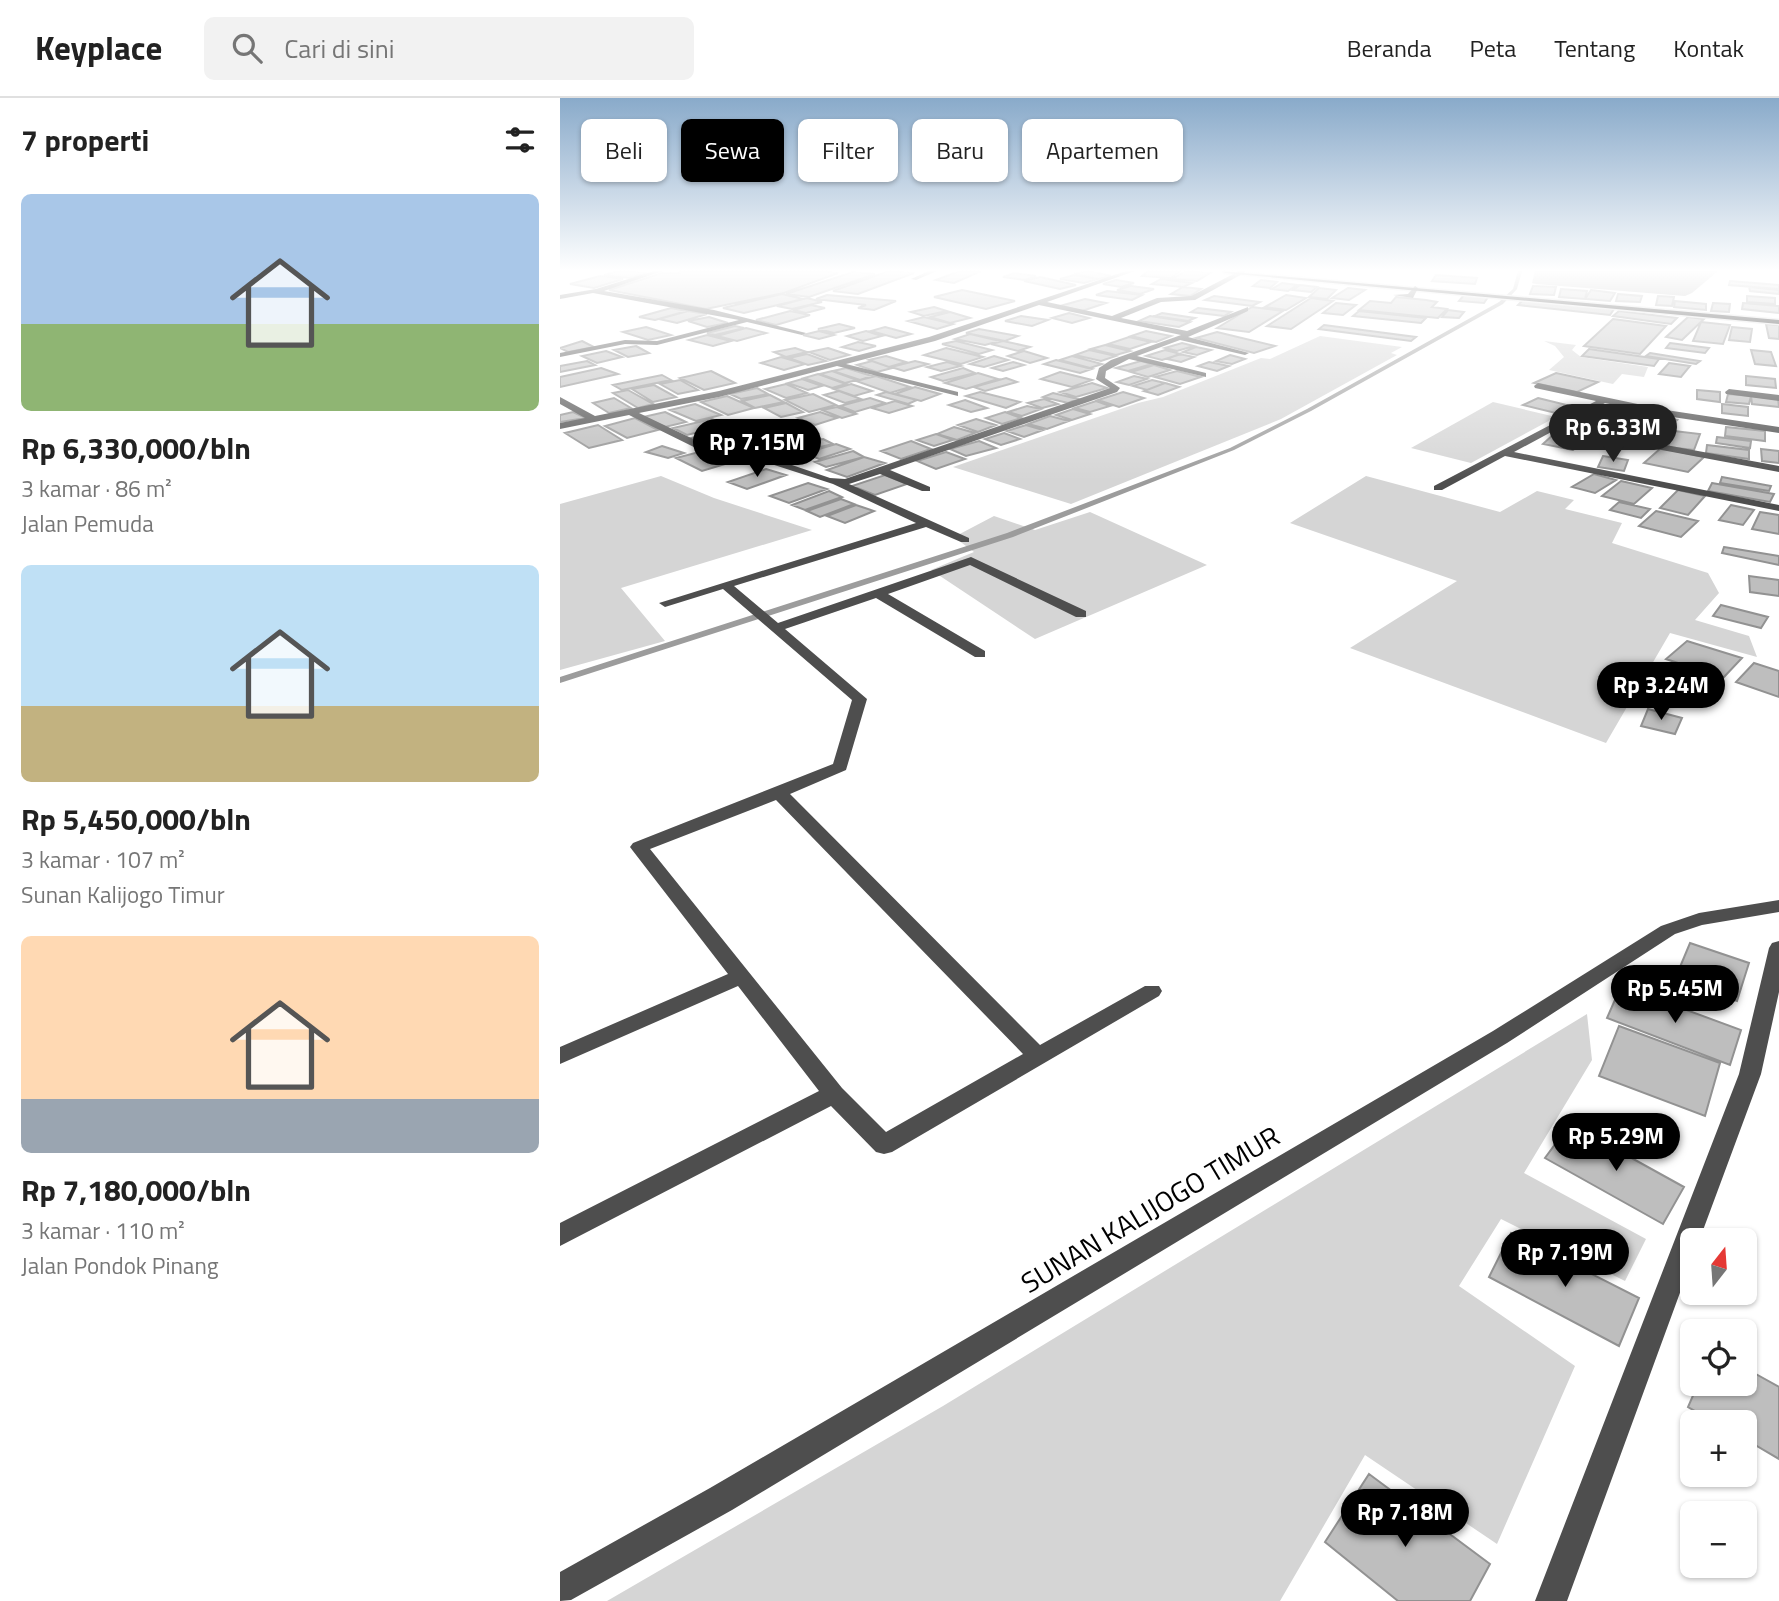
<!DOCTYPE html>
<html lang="id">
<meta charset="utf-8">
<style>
:root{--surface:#fff;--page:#f2f2f2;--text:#222;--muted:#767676;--line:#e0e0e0;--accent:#000}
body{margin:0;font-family:"Titillium Web",sans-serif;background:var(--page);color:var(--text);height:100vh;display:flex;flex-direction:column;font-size:26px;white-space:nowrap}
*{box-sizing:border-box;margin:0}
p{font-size:23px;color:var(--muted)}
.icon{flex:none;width:38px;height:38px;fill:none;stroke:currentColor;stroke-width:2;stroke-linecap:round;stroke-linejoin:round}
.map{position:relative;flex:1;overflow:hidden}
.side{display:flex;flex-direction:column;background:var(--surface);width:560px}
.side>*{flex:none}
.top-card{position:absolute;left:21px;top:21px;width:665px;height:63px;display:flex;gap:14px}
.needle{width:46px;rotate:17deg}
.controls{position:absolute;left:1120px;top:1130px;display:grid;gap:14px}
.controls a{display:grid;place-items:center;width:77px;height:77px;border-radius:10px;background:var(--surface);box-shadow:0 2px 5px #0004;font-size:35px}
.price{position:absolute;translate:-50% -60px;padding:0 16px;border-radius:24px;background:var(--accent);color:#fff;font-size:23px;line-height:46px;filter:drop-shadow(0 2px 4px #0008)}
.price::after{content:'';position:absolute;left:50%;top:42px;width:21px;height:16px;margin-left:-10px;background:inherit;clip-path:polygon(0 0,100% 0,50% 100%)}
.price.on{background:#222;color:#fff}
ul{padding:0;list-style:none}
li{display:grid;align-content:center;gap:14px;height:371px;padding:0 21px}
li span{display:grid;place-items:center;height:217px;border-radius:10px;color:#555}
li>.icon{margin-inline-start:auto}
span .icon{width:126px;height:126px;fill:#fffc;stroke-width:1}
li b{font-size:30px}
h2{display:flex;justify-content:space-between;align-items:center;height:84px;padding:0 21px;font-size:30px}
.chip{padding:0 24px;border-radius:10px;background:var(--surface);box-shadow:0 2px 5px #0004;font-size:24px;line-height:63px}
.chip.on{background:var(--accent);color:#fff}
header{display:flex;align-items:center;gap:42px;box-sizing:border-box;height:98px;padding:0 35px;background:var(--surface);border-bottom:2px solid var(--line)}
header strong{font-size:33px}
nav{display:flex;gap:38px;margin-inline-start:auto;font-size:24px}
.search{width:490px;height:63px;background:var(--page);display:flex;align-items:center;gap:18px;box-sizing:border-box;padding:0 24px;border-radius:10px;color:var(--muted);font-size:26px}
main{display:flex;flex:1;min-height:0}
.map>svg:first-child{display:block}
</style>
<header>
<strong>Keyplace</strong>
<div class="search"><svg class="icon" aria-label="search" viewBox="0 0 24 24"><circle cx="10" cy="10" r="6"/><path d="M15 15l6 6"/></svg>Cari di sini</div>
<nav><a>Beranda</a><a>Peta</a><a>Tentang</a><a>Kontak</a></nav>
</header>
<main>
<section class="side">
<h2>7 properti<svg class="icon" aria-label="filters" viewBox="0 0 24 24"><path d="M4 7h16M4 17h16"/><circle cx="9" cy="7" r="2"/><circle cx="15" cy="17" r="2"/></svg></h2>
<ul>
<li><span style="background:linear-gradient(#a9c7e8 60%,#8fb573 0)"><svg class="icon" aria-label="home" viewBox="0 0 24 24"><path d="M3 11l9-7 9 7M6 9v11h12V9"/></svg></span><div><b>Rp 6,330,000/bln</b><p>3 kamar · 86 m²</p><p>Jalan Pemuda</p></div></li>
<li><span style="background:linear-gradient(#bfe0f5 65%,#c2b280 0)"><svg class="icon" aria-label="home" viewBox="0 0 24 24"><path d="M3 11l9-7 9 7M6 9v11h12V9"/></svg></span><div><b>Rp 5,450,000/bln</b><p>3 kamar · 107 m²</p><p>Sunan Kalijogo Timur</p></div></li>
<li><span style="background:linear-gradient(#ffd9b3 75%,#9aa5b1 0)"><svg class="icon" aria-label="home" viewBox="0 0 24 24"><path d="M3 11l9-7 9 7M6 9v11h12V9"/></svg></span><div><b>Rp 7,180,000/bln</b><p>3 kamar · 110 m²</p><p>Jalan Pondok Pinang</p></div></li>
</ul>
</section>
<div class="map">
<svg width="1219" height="1503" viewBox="0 0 1219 1503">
<rect width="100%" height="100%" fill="#fff"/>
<path fill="#d5d5d5" d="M760,238l82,11 -11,6 6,2 -116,64 -210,85 -118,-37 185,-64 25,-6 98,-39 9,1z
M984,243l32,4 -4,5 9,7 67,10 -4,10 -22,-3 -9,10 -64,-14 15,-13 -9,-11z
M933,304l63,15 -85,46 -60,-15z
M101,378l53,22 98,32 -191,58 44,53 -105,29v-166z
M806,378l134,36 37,-21 37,9 -9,9 57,14 -10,20 96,30 11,20 -24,27 54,16 8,21 -87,-24 -64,110 -256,-95 107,-67 -167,-58z
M530,414l117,53 -172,74 -104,-69 43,-18 -20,-15 40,-21 41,14z
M1027,916l5,46 -68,113 122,66 -21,42 -124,-62 -42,67 116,80 -78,178 -132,-89 -85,146h-673l336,-195z"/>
<path fill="#9c9c9c" d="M975,173h183l-26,22 -7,3 -149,-12 -4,-1z"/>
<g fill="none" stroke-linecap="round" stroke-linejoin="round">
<path fill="#9c9c9c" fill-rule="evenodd" d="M958,173h4l-5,18 -14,15 -192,107 -77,39 -221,87 -453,146v-6l447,-144 223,-85 77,-39 192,-107 14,-13z"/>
</g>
<path fill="#bebebe" stroke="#929292" stroke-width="2" d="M59,173h4l23,2 -16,5 -26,-3z
M261,173l17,2 -54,20 -78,16 -97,-19 53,-17h18v-2z
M329,173l25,2 -56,21 -25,-3z
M400,173h21l-27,12 -18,-3z
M529,173l22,5 -13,3 -24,-5z
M588,173h32l-9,7 -29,-2z
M626,173l24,2 -13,8 -25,-2z
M293,174l22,2 -66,23 -23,-3z
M455,175l21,3 -11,4 -22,-3z
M514,177l24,4 -14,4 -24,-4z
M876,177l41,3 -2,6 -43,-3z
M40,178l23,3 -29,9 -24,-4z
M480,179l36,8 -16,4 -36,-8z
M601,181l31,4 -9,4 -31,-3z
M556,182l18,3 -13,4 -18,-3z
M701,182l16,2 -7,6 -17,-2z
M1170,183l49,4v4l-50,-4z
M722,185l15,2 -9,6 -16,-2z
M740,187l17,2 -6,5 -18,-2z
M571,188l23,3 -14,5 -23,-4z
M973,188l23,1 -2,8 -24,-1z
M623,189l18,2 -11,7 -19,-2z
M1189,189l30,3v4l-29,-3z
M759,190l17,2 -9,9 -18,-2z
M788,190l17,2 -16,10 -17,-2z
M1001,191l26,2 -2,8 -26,-2z
M402,192l53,11 -29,8 -52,-12z
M1031,192l24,3 -5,8 -25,-2z
M547,193l35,4 -10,5 -36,-5z
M222,196l21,5 -59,14 -21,-5z
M1058,196l24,2 -2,6 -24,-1z
M267,197l69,6 -22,9 -16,-2 8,-3 -50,-6z
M726,197l20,3 -20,12 -21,-3z
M904,197l24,2 -4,6 -25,-2z
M654,198l46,6 -8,4 -47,-6z
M1098,198l16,1 -2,9 -16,-1z
M1187,198l28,2v6l-28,-2z
M836,199l30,3 11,2 -5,5 15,2 -9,9 -79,-8 11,-9 21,2z
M247,200l15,4 -30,7 -15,-3z
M751,200l22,3 -42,28 -24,-3z
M525,201l21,4 -24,8 -22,-5z
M963,202l91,9 -4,6 -92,-10z
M1115,203l31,3v6l-32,-3z
M776,205l20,2 -13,10 -20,-2z
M1153,205l17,1 -1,8 -18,-1z
M1183,205l36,3v7l-37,-4z
M251,207l14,3 -19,5 -13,-3z
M374,209l13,4 -23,5 -13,-4z
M692,209l31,4 -34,21 -32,-4z
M111,210l16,3 -32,9 -16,-3z
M638,210l33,4 -7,4 -33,-4z
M888,212l16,2 -5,6 -17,-1z
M128,213l19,3 -30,9 -18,-4z
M230,213l20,4 -34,10 -20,-5z
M799,213l67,7 -5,5 -68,-7z
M1059,213l58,7 -6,6 -58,-8z
M390,214l20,6 -20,5 -20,-6z
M509,215l20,5 -17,5 -20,-5z
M602,215l33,5 -7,3 -33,-5z
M461,218l27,4 -16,6 -27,-5z
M590,218l40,6 -11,5 -40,-6z
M149,219l19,6 -21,4 -19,-6z
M364,219l29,7 -16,5 -29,-8z
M1128,219l16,2 -22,21 -16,-3z
M1053,221l53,7 -26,28 -56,-8z
M1141,224l29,3 -7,19 -30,-3z
M279,226l16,4 -21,5 -16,-4z
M1206,226l13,1v14l-10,-1z
M764,227l92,12 -5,4 -92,-12z
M175,228l9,2 -29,7 -8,-2z
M86,229l25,8 -23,5 -25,-8z
M325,229l26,7 -15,4 -25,-7z
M1172,229l20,2 -2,13 -21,-2z
M186,230l20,5 -29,8 -20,-5z
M419,231l39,7 -13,5 -39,-8z
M259,233l15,4 -15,4 -16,-4z
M306,233l16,5 -19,5 -16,-5z
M586,233l25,5 -15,6 -25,-6z
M657,234l58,14 -21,7 -58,-15z
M410,236l30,7 -15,4 -30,-6z
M147,237l24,6 -18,5 -24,-6z
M569,239l22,5 -21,7 -22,-5z
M22,243l12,6 -26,5 -8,-4z
M396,243l36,9 -13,4 -37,-10z
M443,243l27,6 -12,4 -27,-7z
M298,244l18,4 -17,5 -17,-4z
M622,245l12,3 -17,5 -12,-3z
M1110,245l39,5 -4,5 -39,-5z
M545,247l25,6 -14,4 -25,-6z
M76,248l13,7 -21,4 -14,-7z
M636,249l15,3 -14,5 -14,-3z
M235,250l12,4 -21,5 -12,-5z
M268,250l21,7 -19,5 -21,-8z
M386,250l37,9 -22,7 -37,-9z
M1029,251l70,10 -5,7 -72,-10z
M529,252l27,6 -15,5 -26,-6z
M605,252l16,4 -19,6 -16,-4z
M1191,252l20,2 5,14 -21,-2z
M46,253l16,6 -25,6 -15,-7z
M464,253l23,7 -17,5 -22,-7z
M1090,255l50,8 -4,3 -50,-8z
M247,256l19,7 -18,4 -19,-7z
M619,256l15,3 -13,5 -14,-3z
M670,257l15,4 -13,5 -16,-3z
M326,258l20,6 -17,5 -20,-7z
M434,258l14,4 -24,7 -14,-3z
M512,258l30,8 -12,4 -30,-8z
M221,259l24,7 -21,6 -23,-7z
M496,262l36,9 -12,4 -36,-9z
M27,263l8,4 -35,7v-6z
M312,263l20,7 -15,4 -20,-7z
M355,263l13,3 -24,7 -13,-4z
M581,263l11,3 -24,7 -12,-3z
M387,264l14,4 -20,5 -14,-4z
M453,264l11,3 -21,6 -11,-3z
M649,264l20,4 -12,5 -19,-5z
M1109,265l21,3 -9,11 -22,-3z
M594,267l16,5 -22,7 -17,-5z
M41,270l17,6 -58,13v-10z
M286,270l26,8 -12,4 -27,-9z
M403,270l12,5 -32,8 -12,-4z
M151,273l24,12 -31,7 -24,-12z
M272,273l25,9 -12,3 -25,-9z
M617,273l24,6 -21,7 -25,-7z
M500,274l32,8 -20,7 -31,-8z
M418,275l20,6 -32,10 -21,-6z
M996,275l42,9 -21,10 -43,-9z
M258,276l28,10 -14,4 -28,-10z
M102,277l9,5 -49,10 -9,-5z
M316,278l34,11 -20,6 -34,-12z
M574,278l13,3 -18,6 -12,-3z
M1186,278l29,3 1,9 -30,-3z
M446,280l11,4 -32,9 -11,-4z
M242,281l20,7 -14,4 -20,-7z
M120,282l18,10 -20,4 -18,-10z
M592,282l13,3 -18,7 -14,-4z
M532,285l15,5 -31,9 -16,-5z
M605,285l14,4 -21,8 -14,-4z
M226,286l21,9 -21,5 -21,-9z
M291,286l21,7 -18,5 -20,-7z
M94,287l22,12 -23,5 -21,-13z
M355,289l25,7 -19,7 -26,-7z
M197,290l11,6 -27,5 -11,-5z
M68,292l25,14 -15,4 -25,-15z
M1137,292l23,2v10l-23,-3z
M279,293l22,8 -16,4 -21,-8z
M326,294l31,8 -9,4 -31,-9z
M420,294l40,10 -14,6 -40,-12z
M563,294l21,6 -25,9 -21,-7z
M493,295l25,6 -10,4 -25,-6z
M253,296l23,11 -27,7 -24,-12z
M1168,296l23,2 -2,8 -23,-2z
M210,297l14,7 -29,6 -13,-7z
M167,298l27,12 -26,7 -27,-13z
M1191,298l27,3 1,8 -27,-3z
M54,300l17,10 -22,5 -16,-10z
M310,300l15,5 -30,9 -15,-6z
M978,300l45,11 -15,7 -45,-11z
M484,301l14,5 -16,4 -14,-5z
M405,302l22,8 -16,4 -22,-7z
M335,303l17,5 -23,7 -17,-5z
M536,303l14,5 -20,6 -15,-4z
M226,305l17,9 -22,5 -17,-9z
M135,306l26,11 -25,6 -26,-11z
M1162,306l26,3v9l-26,-3z
M467,308l14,3 -19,7 -14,-4z
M277,309l19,7 -14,4 -20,-8z
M513,311l17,5 -18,6 -16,-5z
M13,314l13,6 -26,4v-7z
M105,314l21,10 -21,5 -22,-10z
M260,314l17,6 -22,7 -17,-7z
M445,314l16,6 -19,6 -16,-6z
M1077,314l40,8 -6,5 -41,-8z
M490,318l19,5 -22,8 -19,-5z
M75,320l23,12 -31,8 -22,-12z
M152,321l14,6 -39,10 -14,-7z
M416,321l20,6 -18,7 -20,-7z
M38,327l24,15 -33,8 -24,-15z
M466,327l17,5 -19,7 -17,-6z
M394,329l21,6 -18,7 -20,-6z
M1166,329l39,4v10l-40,-5z
M1092,330l17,3 -7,14 -17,-3z
M164,332l20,9 -34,9 -19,-10z
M1114,333l26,3 -6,16 -26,-3z
M247,334l12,6 -33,9 -12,-6z
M444,335l16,6 -19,6 -16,-6z
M995,335l30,6 -12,11 -30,-6z
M376,336l17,6 -19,6 -17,-6z
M1157,339l34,4 -1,7 -34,-5z
M263,341l10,5 -34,8 -10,-5z
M351,343l20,8 -30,10 -20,-8z
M419,343l17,7 -30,8 -16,-7z
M276,346l14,5 -31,10 -14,-6z
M1147,347l42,5v9l-43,-6z
M102,348l22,7 -16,5 -22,-6z
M1101,350l43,9 -16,15 -44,-9z
M1201,351l18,2v12l-17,-2z
M293,353l11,6 -38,10 -11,-5z
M139,354l26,12 -23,7 -26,-13z
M386,354l19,7 -29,10 -19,-8z
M1043,358l25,4 -4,11 -26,-4z
M304,359l21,6 -38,14 -20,-7z
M206,371l20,6 -39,14 -19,-7z
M1034,376l22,6 -21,13 -23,-6z
M325,377l22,9 -32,11 -23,-9z
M1162,379l49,9 -2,5 -49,-8z
M1061,383l31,7 -18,16 -32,-8z
M248,385l19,6 -38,14 -19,-7z
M1152,385l62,11 -4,8 -62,-11z
M1118,392l27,6 -17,19 -28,-7z
M269,393l13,6 -37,13 -13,-5z
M281,401l13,5 -34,13 -13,-6z
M1059,404l31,7 -9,9 -31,-8z
M296,407l18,6 -29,12 -18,-7z
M1171,407l23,5 -11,15 -24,-5z
M1096,413l42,10 -17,16 -42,-11z
M1200,414l19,3v19l-27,-5z
M1164,449l55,9v9l-57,-12z
M1189,478l30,4v16l-29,-4z
M1161,507l47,12 -7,11 -48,-12z
M1127,543l55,17 -19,20 -57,-19z
M1194,565l25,8v26l-43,-15z
M1088,611l34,9 -7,16 -34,-8z
M1130,845l59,20 -12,38 -62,-22z
M1061,888l120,44 -11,35 -123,-47z
M1059,928l101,37 -15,53 -106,-40z
M1010,1026l114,63 -21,37 -118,-66z
M951,1135l128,65 -20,48 -130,-69z
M1185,1270l34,19v72l-34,-20v-16h-29l-28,-16 10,-23h47z
M809,1376l121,90 -20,37h-72l-73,-59z"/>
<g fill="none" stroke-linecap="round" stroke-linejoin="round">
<defs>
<path id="major" d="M662,173l557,49v4l-554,-51z"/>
</defs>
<use href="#major" stroke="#dbdbdb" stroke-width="3"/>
<path fill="#4e4e4e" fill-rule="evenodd" d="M94,173h9l-59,20 110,19 92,23 -4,2 -55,-13 -90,23 -32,-1 -65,13v-4l65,-13 32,1 82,-21 -146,-27 -33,6v-4l36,-6z
M369,173h8l-21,9 -5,-1z
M566,173h9l-88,31 65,14 45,-18 34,-2 48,-25h6l-1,2 -49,27 -34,2 -40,16 66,13 61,-24v4l-60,26 61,16 -4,2 -65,-15 -43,16 69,17v4l-77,-18 -23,12 -1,7 15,10 -3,4 -227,78 40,17v4h-8l-42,-17 -31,10 120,54v4h-8l-35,-15 -192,59 44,37 193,-66 115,54v6h-10l-106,-52 -82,29 97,57v6h-10l-99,-59 -91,31 82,70 -21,71 -56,24 250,251 105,-59h14l3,5 -3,5 -267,156 -8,2 -8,-2 -45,-46 -271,140v-23l259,-132 -81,-105 -178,78v-17l168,-73 -95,-123 -3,-4 3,-4 200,-79 19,-64 -129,-111 -58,18 -6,-4 257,-80 -83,-39 -80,-26 -47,-5 -77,-38 -69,14v-6l25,-5 -25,-14v-7l35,19 124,-25 210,-54zM479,207l142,30 -70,25 -12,8 -3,11 14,9 -265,91 -15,-1 -76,-26 -42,-4 -73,-35 80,-16 118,-31 121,30v-4l-112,-28 89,-23zM216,702l247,254 -137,78 -44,-44 -192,-239z
M855,188l3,2 -5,10 -20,-3 15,-1z
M978,285l128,27 113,17v6l-113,-17 -61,-13 -42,23 216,40v6l-224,-42 -41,22 265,53v6l-274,-55 -63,34h-8v-4l162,-85 -61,-13 -1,-2z
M1169,291l50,6v6l-53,-7 -1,-2z
M1219,802v12l-77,13 -27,9 -168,109 -775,467 -161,90 -11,1v-29l150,-84 783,-457 168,-105 38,-13z
M1219,843v51l-18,82 -62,167h-7v19l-125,341h-32l204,-527 30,-126 3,-5z"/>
<use href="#major" fill="#000" fill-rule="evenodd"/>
</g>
<linearGradient id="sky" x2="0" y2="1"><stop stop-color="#89aaca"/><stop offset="0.45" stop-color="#fff"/><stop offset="1" stop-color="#fff" stop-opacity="0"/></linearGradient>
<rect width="1219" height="383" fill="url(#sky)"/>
<g text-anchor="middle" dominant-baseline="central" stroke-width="5" stroke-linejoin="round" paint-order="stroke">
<g font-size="28" fill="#000" stroke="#fff">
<text transform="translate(590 1111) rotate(-31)">SUNAN KALIJOGO TIMUR</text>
</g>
</g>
</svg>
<div class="controls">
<a><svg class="needle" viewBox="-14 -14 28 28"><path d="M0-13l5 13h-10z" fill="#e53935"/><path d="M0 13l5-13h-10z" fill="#767676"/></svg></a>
<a><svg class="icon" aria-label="locate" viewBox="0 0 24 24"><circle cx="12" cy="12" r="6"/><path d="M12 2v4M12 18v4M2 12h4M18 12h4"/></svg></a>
<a>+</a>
<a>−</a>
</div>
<b class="price on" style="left:1053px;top:366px">Rp 6.33M</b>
<b class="price" style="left:197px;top:381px">Rp 7.15M</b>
<b class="price" style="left:1101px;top:624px">Rp 3.24M</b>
<b class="price" style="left:1115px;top:927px">Rp 5.45M</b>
<b class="price" style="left:1056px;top:1075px">Rp 5.29M</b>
<b class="price" style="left:1005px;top:1191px">Rp 7.19M</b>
<b class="price" style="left:845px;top:1451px">Rp 7.18M</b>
<div class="top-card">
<a class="chip">Beli</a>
<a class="chip on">Sewa</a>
<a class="chip">Filter</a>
<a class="chip">Baru</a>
<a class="chip">Apartemen</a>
</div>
</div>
</main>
